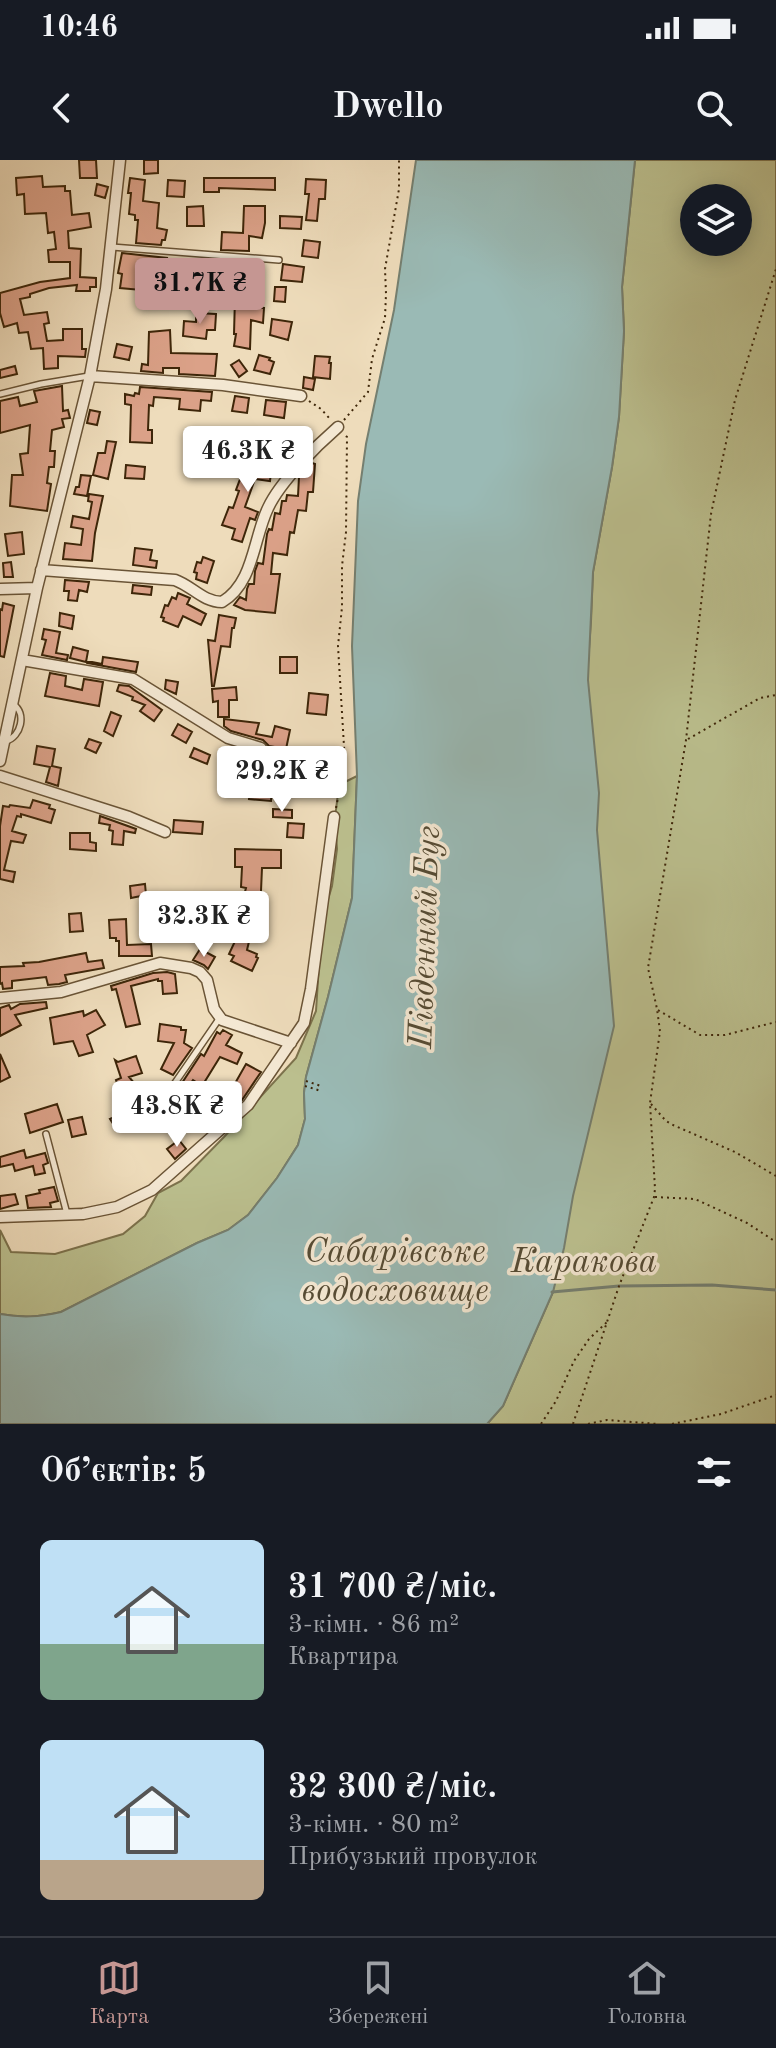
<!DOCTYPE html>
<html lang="uk">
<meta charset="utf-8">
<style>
:root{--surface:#171b24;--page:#20242c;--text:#f1f3f6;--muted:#9ea1a6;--line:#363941;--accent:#c59692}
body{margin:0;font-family:"Old Standard TT",serif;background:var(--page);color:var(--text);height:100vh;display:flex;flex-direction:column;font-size:30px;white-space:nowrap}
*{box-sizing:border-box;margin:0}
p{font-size:26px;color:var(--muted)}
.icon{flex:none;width:44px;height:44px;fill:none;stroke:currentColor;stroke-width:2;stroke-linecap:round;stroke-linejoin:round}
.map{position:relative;height:1264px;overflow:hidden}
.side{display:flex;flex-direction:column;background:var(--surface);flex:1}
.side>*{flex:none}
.tools{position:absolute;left:680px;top:24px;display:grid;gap:16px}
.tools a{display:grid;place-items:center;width:72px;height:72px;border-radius:50%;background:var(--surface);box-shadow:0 4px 20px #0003;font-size:40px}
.price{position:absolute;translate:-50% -68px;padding:0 18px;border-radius:8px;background:#fff;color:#222;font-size:26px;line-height:52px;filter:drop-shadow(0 2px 4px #0008)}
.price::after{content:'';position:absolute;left:50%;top:48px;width:24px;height:18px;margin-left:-12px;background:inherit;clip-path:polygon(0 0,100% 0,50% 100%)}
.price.on{background:var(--accent);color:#111}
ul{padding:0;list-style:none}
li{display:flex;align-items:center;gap:24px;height:200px;padding:0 40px}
li span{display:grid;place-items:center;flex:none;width:224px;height:160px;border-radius:12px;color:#555}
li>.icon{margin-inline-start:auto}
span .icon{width:96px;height:96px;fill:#fffc;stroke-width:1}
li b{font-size:34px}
h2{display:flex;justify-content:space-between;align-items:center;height:96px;padding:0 40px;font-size:34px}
.status{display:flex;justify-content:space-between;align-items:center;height:56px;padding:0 40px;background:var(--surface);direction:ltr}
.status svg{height:22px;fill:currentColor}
header{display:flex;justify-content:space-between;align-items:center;height:104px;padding:0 40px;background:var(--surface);font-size:36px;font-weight:800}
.tab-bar{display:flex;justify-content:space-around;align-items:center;height:112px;border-top:2px solid var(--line);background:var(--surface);font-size:22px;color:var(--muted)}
.tab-bar a{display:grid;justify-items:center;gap:4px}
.tab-bar .on{color:var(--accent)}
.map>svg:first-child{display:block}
</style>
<div class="status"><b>10:46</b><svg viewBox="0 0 49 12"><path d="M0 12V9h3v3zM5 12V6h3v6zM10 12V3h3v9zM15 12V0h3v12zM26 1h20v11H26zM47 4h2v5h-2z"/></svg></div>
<header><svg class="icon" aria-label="back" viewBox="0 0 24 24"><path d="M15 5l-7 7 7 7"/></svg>Dwello<svg class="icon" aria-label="search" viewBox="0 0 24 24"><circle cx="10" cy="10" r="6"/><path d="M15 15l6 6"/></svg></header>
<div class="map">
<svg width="776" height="1264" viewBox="0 0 776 1264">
<rect width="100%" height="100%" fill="#eedcbb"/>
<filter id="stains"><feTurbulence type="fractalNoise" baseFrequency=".0025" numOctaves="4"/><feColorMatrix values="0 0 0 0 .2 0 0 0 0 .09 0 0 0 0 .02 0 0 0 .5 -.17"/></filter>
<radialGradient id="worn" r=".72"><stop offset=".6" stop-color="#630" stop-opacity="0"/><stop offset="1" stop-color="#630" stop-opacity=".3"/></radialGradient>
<path fill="#bbbf8e" stroke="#7c724c" stroke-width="2" fill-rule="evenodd" d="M635,0h141v1264h-289l16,-18 50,-114 21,-434 17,-237 2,-49 19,-105 7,-50 5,-86 -2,-44zM694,38h44v44h-44z
M357,616l-5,122 -24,99 -22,80 -2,16 1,26 -7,26 -21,33 -29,37 -20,15 -31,13 -136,69c-22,5 -39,6 -61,2v-84l11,22 44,2 68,-20 22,-18 13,-23 23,-12 43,-44 72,-79 20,-47 4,-62 7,-46 5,-17 5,-37 -2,-31 4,-33z"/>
<path fill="#9abab5" stroke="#757f70" stroke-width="2" d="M416,0h219l-13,127 2,44 -5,86 -7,50 -19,105 -5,108 11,113 -2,37 17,196 -41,170 -9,52 -11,44 -50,114 -16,18h-487v-110c22,4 39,3 61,-2l136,-69 31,-13 20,-15 29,-37 21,-33 7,-26 -1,-26 2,-16 22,-80 24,-99 5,-122 -5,-130 6,-145 8,-57 28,-134z"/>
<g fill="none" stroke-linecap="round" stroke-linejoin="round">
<path stroke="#757f70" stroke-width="3" d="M552,1132l67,-6 93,-1 64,5"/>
</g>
<path fill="#dba188" stroke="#3e2609" stroke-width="2" d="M79,0h17l1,18h-17z
M144,0h14v13l-14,1z
M42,16l1,11 22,-1v5h5l2,24 17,-2 2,14 -23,4 1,17 12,1 -1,28 16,1v9h-6v4h-14l1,-6 -28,3 -19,6v3l-10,2 4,16 23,-3 2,11 -5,1 3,17 16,-1v-11h19v20h4l-1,8 -27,-1v12l-14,1 -1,-21 -12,1 -3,-17 -9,1 -2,-10 -13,4 -4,-14v-20l40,-11 30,-4v-16h-21l-1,-12 8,-1 -2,-17 -6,1 -2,-20 -21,1 -1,-20 -7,1 -1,-17z
M130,18l15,2 -2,21 16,2 -2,25 10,2 -2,10h-3l-1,5 -25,-2 2,-23h-3v-5l-6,-1 2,-21h-3z
M204,18h71v12l-56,-2v4h-15z
M306,19l20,1 -1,19h-6l-2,22 -11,-1 3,-26h-4z
M168,20l17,1 -1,16 -17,-1z
M97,24l11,3 -3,11 -10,-3z
M203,46l1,20h-17v-19z
M244,46h21v17l-3,15 -13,-2v15l-28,-1 1,-18 21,1z
M280,56l22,1 -1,12 -21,-1z
M304,80l16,2 -2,16 -16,-2z
M122,93l45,5 -2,14 -22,-3 -2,21 -21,-2 2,-14 -4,-1z
M283,104l21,3 -2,15 -21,-2z
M250,123l1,24 13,1 -1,15 -12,-3 -1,29 -16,-3 2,-12h-2l1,-37h-6l-1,-13z
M275,127h11l-1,15 -11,-1z
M196,153l20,1 -1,16h-8l-1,9 -23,-3 1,-15 12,1z
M272,159l20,3 -4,18 -18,-5z
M170,170l1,23 46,1 -2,22 -36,-2v-6h-16v5l-22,-2 1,-7 6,1 1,-33z
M117,184l15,3 -3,13 -15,-3z
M259,195l11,3 -1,2 5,2 -4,12 -16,-4z
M315,196l15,1 -1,6h2l-1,16 -17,-2z
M239,200l8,11 -8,6 -8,-12z
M15,206l2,8 -17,4v-8z
M304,217l11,2 -2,11 -10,-2z
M62,226l1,25 5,-1 2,8 -8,1 2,8 -12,3 -2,21h5l-1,16h-5l-2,16 4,1 -4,27 -37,-5 2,-31h11l-3,-21 8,-1 2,-28 -30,8v-32l18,-4 2,9 17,-4 -3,-11z
M140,227l72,5 -1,9 -10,-1 -1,11 -21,-2 1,-10 -26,-2 -1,9 -4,-1 -1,25h4v13l-22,-1 1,-37 -6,-1v-10l9,2 1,-3 4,1z
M235,236l14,2 -2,15 -15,-2z
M266,240l20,2 -2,16 -20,-3z
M90,250l10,2 -3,13 -10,-2z
M263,279l8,1 -5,31 5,1 -1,9 -15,-2 -10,28 13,5 -3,8 -5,-2 -8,24 -10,-3 3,-10 -13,-4 7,-18 4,1 6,-17 -3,-1 6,-16 10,-1 4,-21 5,1z
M107,281l9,1 -8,37 -15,-4 5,-22h7z
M312,303l3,1 -2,28h-5l-2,19 -8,-1 -4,23 -4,-1 -3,23 -14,-2 -2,21h9l-5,39 -30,-3 -11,-5 6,-8 6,3 1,-11 2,-5h5l1,-13 3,-8 5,1 4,-30 2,-5 3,1 3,-17 5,1 2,-13h4l1,-6 11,1 1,-19z
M126,305l19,2 -1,12 -19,-1z
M81,315l10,1 -4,20 -13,-2 2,-7h3z
M89,334l14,2 -8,37 -3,28 -29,-2 2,-16 16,2 2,-16 -12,-2 2,-11 16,3 3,-17 -4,-1z
M22,372l2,22 -16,2 -3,-22z
M135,388l17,2 -2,10 7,1 -1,7 -23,-3z
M203,397l11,4 -7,22 -11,-4 1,-6 -3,-1 3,-10 4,1z
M11,402l2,15h-9l-1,-14z
M65,420l24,2 -2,10 -8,-2 -2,11 -9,-1 1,-9h-5z
M133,425l19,2 -1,8 -19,-2z
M178,433l12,5 -3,6 19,10 -5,11 -18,-9 -5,11 -15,-6 1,-3 -3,-1 4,-12 3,1 4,-9 4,2z
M3,443l11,3 -10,51 -4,-1v-47l2,1z
M60,453l14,3 -2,13 -13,-3z
M219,455l17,3 -2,10h-2l-2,19 -9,-1 -7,40h-2l-4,-46 7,1z
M44,469l16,3 -4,21 12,2 -1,5 -25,-5 4,-15 -4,-1z
M73,487l15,4 -2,11 -16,-4z
M103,497l35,5 -2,10 -49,-9v-2l15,3z
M280,497h17v16h-17z
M50,513l16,3 -1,10 17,4 2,-11 19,3 -4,24 -54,-10z
M166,520l12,2 -2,12 -11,-5z
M119,525l10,1 33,24 -8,11 -14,-10 5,-6 -13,-5 1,-3 -16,-6z
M236,527l1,13h-8v17h-11v-16l-5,1 -1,-13z
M309,533l19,2 -2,20 -19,-2z
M111,552l10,4 -8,20 -9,-5z
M224,559l35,4 -3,11 16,3 3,-11 15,4 -4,19 -17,-3 -6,-6 -32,-9 -7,-5z
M178,564l14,8 -6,11 -14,-8z
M89,579l12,4 -5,10 -11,-5z
M37,586l18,3 -3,17 9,2 -3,18 -12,-4 4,-15 -16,-3z
M194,588l16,7 -3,9 -17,-7z
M297,588l15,3 -3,13 -15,-2z
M241,590l7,2 -5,15 -9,-3 1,-3 -4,-1 4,-9 5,2z
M250,627l22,2 -1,12 -22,-2z
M33,640l17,5 -1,3 6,2 -4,13 -30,-9v3l-4,-1 -5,15 14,4 -3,8 -12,-2 -7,29 11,2 -2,10 -13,-3v-53l3,-20 6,1 1,-2 20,3z
M273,649l19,1v8l-19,-1z
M100,656l36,13 -1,4 -11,-2 -1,14 -11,-1 1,-13 -4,-1 1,-5 -11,-2z
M174,660l29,2 -1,12 -29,-2z
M288,663l16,1 -1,14 -16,-1z
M70,673h20v9l6,1v8l-26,-2z
M235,689l46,1v18h-19l-1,23 -14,59 10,4 -1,3 2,1 -6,13 -21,-10 3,-5 -5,-2 8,-17h-3l2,-8 -6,-1 2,-8 5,1 9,-33 -5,-1 1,-20h-7z
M145,724l1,11 -15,3 -1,-12z
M189,737l9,9 -19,4 2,11 -11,2 -3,-23z
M81,753l2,18 -13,1 -1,-18z
M126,759l1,26 24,-1 1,12h-33v-15h-3v-3h-6l-1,-18z
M151,767h16v15h-17z
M200,789l15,8 -7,12 -4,-4 -11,-5z
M86,793l2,9 14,-2 2,8 -39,7 2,7 -8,2 -11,1 -2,-8 -34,4v7l-9,1 -1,-6 -2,1v-17l24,-1 -1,-3 16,-1z
M167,812l8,2 2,19 -14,1 -1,-13h-4v-2l-27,7 9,38 -14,3 -10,-38 -4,1 -1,-4 42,-13z
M46,842l1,6 -32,7 6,10 -21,11v-28l9,-3 2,4 9,-5z
M96,850l9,15 -18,10 6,17 -14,4 -6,-15 -19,3 -4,-26 33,-7 1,5z
M160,864l21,3v3h5l-2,13 8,5 -19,27 -12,-6 13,-26 -16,-2z
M223,870l9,5 -6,10 16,8 -5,11 -17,-7 -18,29 -9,-6 -7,10 -6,-4 21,-32 3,2 13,-24 3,2z
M0,894l10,23 -10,5z
M136,896l6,17 -13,4 11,13 -12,9 2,4 -11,6 -5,-7 8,-5 -6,-17 5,-2 -6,-18 3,2z
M246,904l15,8 -19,28 -13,11 -4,-6 10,-7 -6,-4z
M57,944l6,18 -33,11 -5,-19z
M125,952l6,11 -14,7 -7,-11z
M82,957l4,17 -14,3 -4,-17z
M179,980l7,9 -11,10 -8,-10z
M24,990l2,8 19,-5 3,10 -5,2 2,8 -10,2 -2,-9 -18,5 -2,-7 -13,3v-10z
M54,1027l4,14 -8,2 1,4 -23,1 -2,-12 14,-3 -1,-3z
M15,1034l3,10 -18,5v-13z"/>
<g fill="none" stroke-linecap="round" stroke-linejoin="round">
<defs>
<path id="service" d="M112,87l167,13
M0,234l41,-10 48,-8
M6,581c15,-4 21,-28 7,-37
M138,953l30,-20 51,-74
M46,974l21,80"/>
<path id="minor" d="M90,216l133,9 78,11
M41,410l134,10c17,6 28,22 47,22 32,-19 31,-63 46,-94 12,-26 48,-62 70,-81
M0,429l37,-1
M22,500l111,19 95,59 33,10
M0,601l37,-173 53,-212 16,-87 14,-129
M0,616l129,41 36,15
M0,838l61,-6 99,-29 31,5 9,4 7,8 7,29 8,11 69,23
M0,1057l83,-3 34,-7 35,-17 96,-85 56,-82 7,-34 23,-172"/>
</defs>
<use href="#service" stroke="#6a5436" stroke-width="8"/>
<use href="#minor" stroke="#6a5436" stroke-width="13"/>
<path stroke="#3e2609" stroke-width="2" stroke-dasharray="2 4" stroke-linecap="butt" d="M309,241l12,8 10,11
M344,260l24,-28 4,-33 13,-41 1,-24 -1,-25 14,-80v-29
M688,579l72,-41 16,-3
M336,648l9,-45 -7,-117 4,-39v-41l4,-34 1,-95 -3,-3
M658,850l42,25h25l51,-13
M306,921l15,5
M305,926l16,5
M651,944l15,17 7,4 62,27 41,24
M655,1037l40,2 52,24 29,19
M541,1264l15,-23 18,-40 15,-22 18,-17
M573,1264l46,-138 35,-89 1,-8 -5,-86 10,-72 -3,-22 -9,-41 38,-228 25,-226 24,-114 41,-131
M588,1264l19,-4 51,4
M672,1264l49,-10 55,-19"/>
<use href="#service" stroke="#f4e8d3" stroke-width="5"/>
<use href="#minor" stroke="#f4e8d3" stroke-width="10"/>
</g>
<g text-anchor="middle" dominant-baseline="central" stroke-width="7" stroke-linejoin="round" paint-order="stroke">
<g font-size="34" font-style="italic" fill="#554b34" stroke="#f4e8d3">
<text transform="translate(426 777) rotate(-88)">Південний Буг</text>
<text x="395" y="1093">Сабарівське<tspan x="395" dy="39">водосховище</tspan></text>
<text x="584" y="1103">Каракова</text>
</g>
</g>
<rect width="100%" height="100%" filter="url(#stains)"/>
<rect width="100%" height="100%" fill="url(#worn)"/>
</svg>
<div class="tools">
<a><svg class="icon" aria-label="layers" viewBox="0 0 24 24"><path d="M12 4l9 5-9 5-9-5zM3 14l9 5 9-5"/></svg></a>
</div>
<b class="price on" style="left:200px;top:166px">31.7K ₴</b>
<b class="price" style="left:248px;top:334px">46.3K ₴</b>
<b class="price" style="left:282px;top:654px">29.2K ₴</b>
<b class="price" style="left:204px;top:799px">32.3K ₴</b>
<b class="price" style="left:177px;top:989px">43.8K ₴</b>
</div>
<section class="side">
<h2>Об’єктів: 5<svg class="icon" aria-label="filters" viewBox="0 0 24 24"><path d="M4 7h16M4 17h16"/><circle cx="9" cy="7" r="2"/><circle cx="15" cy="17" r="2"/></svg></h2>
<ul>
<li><span style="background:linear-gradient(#bfe0f5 65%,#7fa58c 0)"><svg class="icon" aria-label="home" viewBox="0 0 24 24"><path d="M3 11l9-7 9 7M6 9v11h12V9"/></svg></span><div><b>31 700 ₴/міс.</b><p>3-кімн. · 86 m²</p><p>Квартира</p></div></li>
<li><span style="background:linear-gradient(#bfe0f5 75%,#b9a48a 0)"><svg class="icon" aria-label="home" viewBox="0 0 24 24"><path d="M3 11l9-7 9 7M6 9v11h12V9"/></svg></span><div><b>32 300 ₴/міс.</b><p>3-кімн. · 80 m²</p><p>Прибузький провулок</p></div></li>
</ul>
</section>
<nav class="tab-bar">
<a class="on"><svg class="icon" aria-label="map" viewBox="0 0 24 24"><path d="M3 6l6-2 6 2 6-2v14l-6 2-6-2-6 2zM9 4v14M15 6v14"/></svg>Карта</a>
<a><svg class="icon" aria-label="saved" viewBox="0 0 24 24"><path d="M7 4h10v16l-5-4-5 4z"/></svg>Збережені</a>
<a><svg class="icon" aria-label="home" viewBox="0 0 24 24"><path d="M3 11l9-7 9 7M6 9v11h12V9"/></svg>Головна</a>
</nav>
